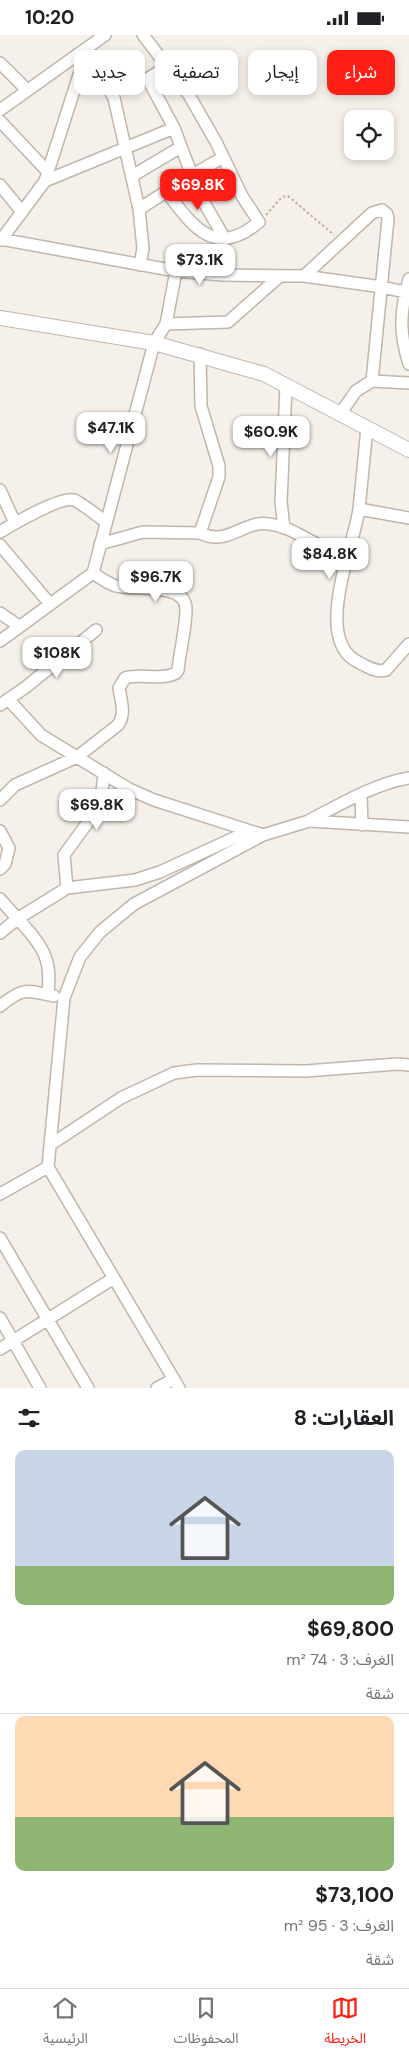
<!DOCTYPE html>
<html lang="ar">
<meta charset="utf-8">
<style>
:root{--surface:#fff;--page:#f6f6f6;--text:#202124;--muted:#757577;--line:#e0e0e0;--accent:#ff1e15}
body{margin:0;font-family:"DM Sans","Noto Sans Arabic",sans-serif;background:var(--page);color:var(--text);direction:rtl;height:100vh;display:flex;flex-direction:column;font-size:19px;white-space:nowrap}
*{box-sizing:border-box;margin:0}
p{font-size:16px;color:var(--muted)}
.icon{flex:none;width:28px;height:28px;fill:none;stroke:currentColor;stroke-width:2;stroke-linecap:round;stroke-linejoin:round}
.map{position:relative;height:1353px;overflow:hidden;direction:ltr}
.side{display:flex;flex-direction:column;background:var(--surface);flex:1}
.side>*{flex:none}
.guide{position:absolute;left:15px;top:15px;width:380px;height:45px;direction:rtl;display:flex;gap:10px}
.controls{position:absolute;left:344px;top:75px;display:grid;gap:10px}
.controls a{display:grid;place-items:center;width:50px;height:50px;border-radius:10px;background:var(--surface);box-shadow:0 2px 8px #0003;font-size:25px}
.price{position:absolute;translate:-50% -42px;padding:0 11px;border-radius:10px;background:#fff;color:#222;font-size:16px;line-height:32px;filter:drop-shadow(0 1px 2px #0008)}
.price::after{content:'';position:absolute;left:50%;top:30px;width:15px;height:11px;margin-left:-8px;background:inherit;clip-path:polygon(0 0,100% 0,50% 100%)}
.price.current{background:var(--accent);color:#fff}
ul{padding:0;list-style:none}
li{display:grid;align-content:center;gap:10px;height:265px;padding:0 15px}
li+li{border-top:1px solid var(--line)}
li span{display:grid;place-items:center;height:155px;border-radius:10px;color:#555}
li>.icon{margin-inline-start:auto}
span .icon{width:90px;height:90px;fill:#fffc;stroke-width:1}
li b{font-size:21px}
h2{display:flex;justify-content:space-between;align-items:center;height:60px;padding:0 15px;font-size:21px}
.tag{padding:0 18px;border-radius:10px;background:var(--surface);box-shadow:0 2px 8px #0003;font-size:18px;line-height:45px}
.tag.current{background:var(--accent);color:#fff}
.status{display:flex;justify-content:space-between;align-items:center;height:35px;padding:0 25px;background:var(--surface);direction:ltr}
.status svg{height:14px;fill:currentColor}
.dock{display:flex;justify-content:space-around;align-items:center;height:70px;border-top:1px solid var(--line);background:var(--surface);font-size:14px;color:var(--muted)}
.dock a{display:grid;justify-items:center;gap:2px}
.dock .current{color:var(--accent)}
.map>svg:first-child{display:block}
</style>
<div class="status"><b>10:20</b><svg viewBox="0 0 49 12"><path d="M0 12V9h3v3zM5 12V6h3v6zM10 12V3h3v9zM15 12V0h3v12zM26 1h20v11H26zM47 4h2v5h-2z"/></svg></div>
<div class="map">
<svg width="409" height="1353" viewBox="0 0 409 1353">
<rect width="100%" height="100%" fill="#f5f0e9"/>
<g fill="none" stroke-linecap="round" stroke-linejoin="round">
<defs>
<path id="minor" d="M143,0l46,60 27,47 26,54 17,26c-44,37 -66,5 -93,-31
M81,18l20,22 13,23 25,111 4,39 -3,17
M0,28l27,27
M166,32l-17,11 2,7 23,43 25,66 26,45
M0,75l105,-75
M0,86l48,51
M132,141l49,-29
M45,146l129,-53
M0,150l22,27
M139,174l53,-34 30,-17
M0,204l176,32 46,4 82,1 78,11 27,6
M1,205l44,-59 34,-106 8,-17
M304,241l68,-63 10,-3 5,4 1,5 -16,162
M409,244c-9,33 -10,53 0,85
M166,289l62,-2 52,-46
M340,379l16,-23 16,-10 37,2
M0,455l15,33
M359,474l8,-81
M409,483l-50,-9c-5,38 -48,133 1,154 8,4 17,10 26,7l23,-26
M284,493l-3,-26 5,-116
M0,497c13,-8 61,-36 74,-32 6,2 25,17 32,22
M200,498c28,14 43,-13 69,-9 20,2 35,15 53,22 8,3 17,5 26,8
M100,509l43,-12 57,1 19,-56v-11l-18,-60 -1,-52
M0,510l50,59
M0,578l19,13
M0,606l93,-68 61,-230 12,-19 10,-53
M8,664l33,36 88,54 25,11 109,35
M0,670l26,-18 70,-57
M361,759l1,31
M0,765l15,-15 62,-28 41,-32c8,-11 3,-24 1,-37l6,-10c17,-5 36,3 51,-5l2,-3c2,-20 8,-42 8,-61 0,-27 -52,-18 -70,-23 -9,-3 -16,-8 -23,-13
M310,785c31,-16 64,-36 99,-42
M0,796l9,17 -4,16 -5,5
M67,853l-3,-33 35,-48 2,-6 3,-28
M0,864c14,17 40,40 46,60 4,11 3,24 2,35
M0,898l17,-14 50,-31 68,-8 25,-8 89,-41
M0,971c24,-19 25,-16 54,-10
M50,1110l71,-47 53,-25 23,-3 109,1 91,-7 12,1
M0,1159l48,-27
M0,1203l88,150
M0,1283l40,70
M0,1314l114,-71
M157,1353l17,-9
M179,1353l-131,-221 16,-169 16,-41 20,-25 34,-28 129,-69 46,-14 100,6"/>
<path id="tertiary" d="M0,283l154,25 110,31 145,76"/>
</defs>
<use href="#minor" stroke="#c1b6ab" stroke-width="14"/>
<use href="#tertiary" stroke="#c1b6ab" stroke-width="16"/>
<path stroke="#c3b09b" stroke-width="2" stroke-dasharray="2.5 2.5" stroke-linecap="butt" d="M266,180l16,-18 6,-1 46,39"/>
<use href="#minor" stroke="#fff" stroke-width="11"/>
<use href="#tertiary" stroke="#fff" stroke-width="14"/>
</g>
</svg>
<div class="controls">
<a><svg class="icon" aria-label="locate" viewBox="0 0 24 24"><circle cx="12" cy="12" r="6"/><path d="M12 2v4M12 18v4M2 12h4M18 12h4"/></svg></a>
</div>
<b class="price current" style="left:198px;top:176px">$69.8K</b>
<b class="price" style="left:200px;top:251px">$73.1K</b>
<b class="price" style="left:111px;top:419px">$47.1K</b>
<b class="price" style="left:271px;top:423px">$60.9K</b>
<b class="price" style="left:330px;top:545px">$84.8K</b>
<b class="price" style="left:156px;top:568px">$96.7K</b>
<b class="price" style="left:57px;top:644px">$108K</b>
<b class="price" style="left:97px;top:796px">$69.8K</b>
<div class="guide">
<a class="tag current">شراء</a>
<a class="tag">إيجار</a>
<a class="tag">تصفية</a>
<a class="tag">جديد</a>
</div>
</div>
<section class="side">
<h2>العقارات: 8<svg class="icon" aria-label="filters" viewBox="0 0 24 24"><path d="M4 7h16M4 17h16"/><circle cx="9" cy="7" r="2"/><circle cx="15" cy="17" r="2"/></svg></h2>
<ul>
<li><span style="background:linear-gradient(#c9d6e8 75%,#8fb573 0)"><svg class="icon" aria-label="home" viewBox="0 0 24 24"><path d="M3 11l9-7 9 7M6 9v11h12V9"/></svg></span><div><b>$69,800</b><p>الغرف: 3 · 74 m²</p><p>شقة</p></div></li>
<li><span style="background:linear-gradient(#ffd9b3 65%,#8fb573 0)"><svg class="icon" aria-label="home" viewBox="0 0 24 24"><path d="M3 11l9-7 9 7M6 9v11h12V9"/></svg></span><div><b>$73,100</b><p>الغرف: 3 · 95 m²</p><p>شقة</p></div></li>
</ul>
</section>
<nav class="dock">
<a class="current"><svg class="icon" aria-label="map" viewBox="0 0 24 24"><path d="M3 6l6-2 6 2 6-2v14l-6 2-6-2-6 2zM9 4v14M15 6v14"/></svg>الخريطة</a>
<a><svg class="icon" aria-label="saved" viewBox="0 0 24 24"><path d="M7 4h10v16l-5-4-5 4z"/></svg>المحفوظات</a>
<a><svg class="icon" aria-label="home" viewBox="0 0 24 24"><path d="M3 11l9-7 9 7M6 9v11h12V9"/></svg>الرئيسية</a>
</nav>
